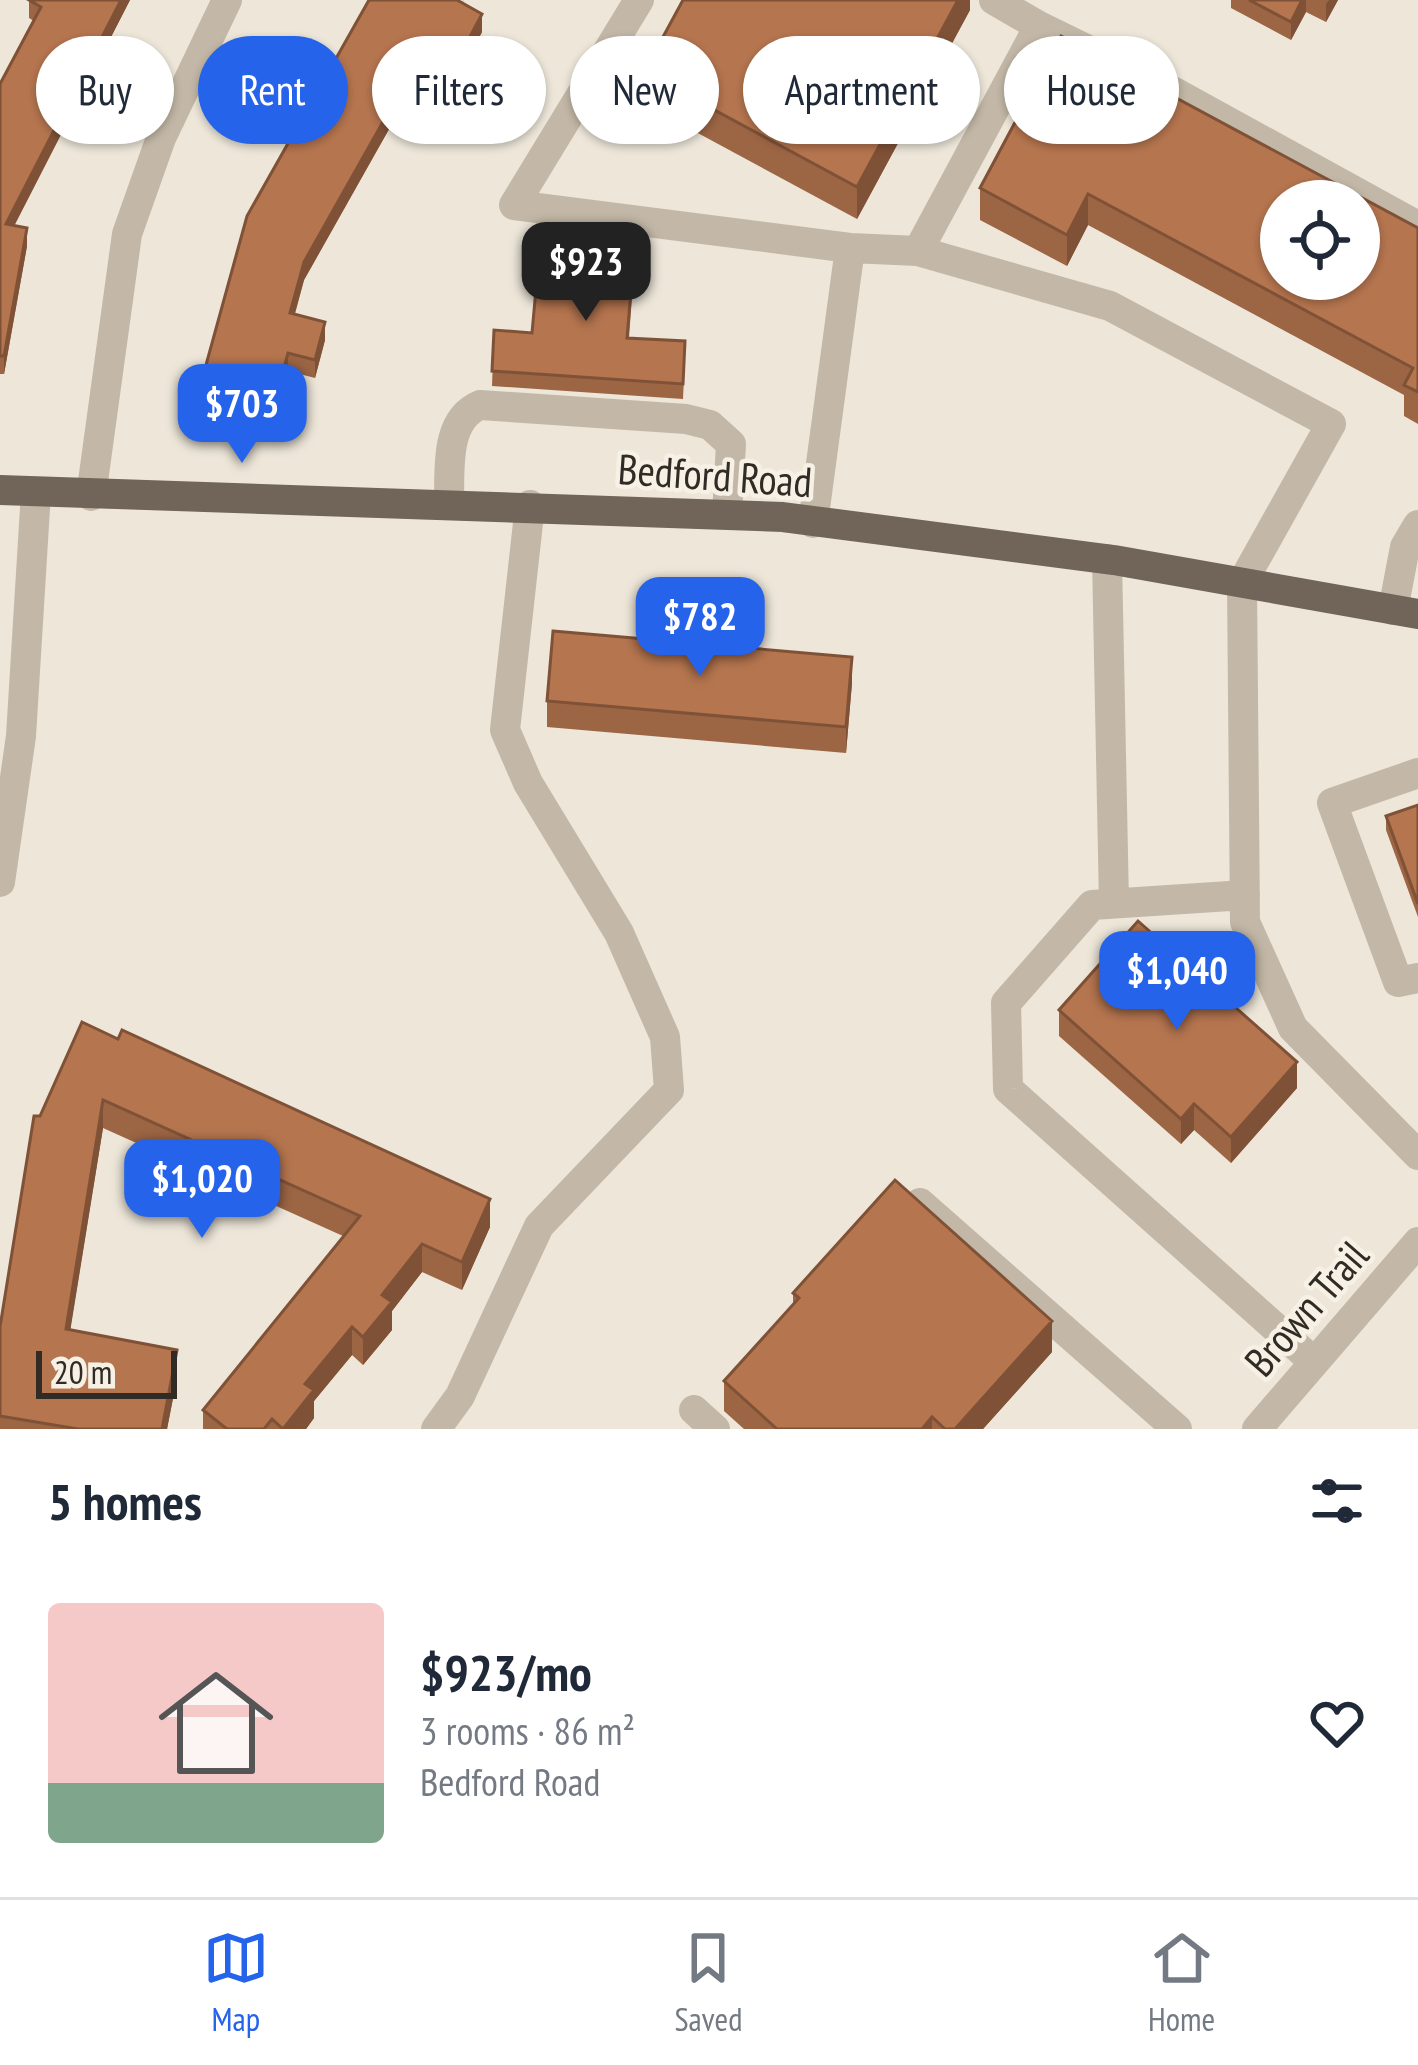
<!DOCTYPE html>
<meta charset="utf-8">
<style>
:root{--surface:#fff;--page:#f2f2f3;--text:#1f2937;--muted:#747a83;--line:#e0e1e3;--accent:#2563eb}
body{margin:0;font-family:"PT Sans Narrow",sans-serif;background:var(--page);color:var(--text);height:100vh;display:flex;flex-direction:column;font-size:45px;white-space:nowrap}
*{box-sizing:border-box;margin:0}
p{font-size:39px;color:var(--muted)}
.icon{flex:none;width:66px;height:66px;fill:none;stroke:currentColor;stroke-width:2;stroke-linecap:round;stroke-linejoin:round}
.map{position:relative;height:1429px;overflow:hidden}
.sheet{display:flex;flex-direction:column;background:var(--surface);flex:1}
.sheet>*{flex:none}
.banner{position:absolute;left:36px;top:36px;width:1347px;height:108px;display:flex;gap:24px}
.buttons{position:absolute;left:1260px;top:180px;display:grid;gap:24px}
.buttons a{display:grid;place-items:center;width:120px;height:120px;border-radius:50%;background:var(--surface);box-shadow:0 3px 9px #0004;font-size:60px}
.scale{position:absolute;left:36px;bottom:30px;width:141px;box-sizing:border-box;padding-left:12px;border:6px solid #312b26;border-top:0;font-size:33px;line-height:42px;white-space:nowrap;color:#312b26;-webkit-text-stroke:9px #f6f0e5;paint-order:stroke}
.price{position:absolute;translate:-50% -102px;padding:0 27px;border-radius:24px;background:var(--accent);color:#fff;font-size:39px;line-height:78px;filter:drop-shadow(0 3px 6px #0008)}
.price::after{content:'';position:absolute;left:50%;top:72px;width:36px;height:27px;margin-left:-18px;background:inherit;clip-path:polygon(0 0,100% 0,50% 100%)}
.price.on{background:#222;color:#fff}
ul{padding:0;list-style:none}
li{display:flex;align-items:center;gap:36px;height:300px;padding:0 48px}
li span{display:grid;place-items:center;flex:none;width:336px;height:240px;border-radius:12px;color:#555}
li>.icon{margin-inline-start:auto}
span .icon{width:144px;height:144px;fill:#fffc;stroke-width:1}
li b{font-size:51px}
h2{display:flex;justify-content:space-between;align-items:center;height:144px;padding:0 48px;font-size:51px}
.chip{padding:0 42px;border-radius:54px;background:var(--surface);box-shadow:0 3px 9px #0004;font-size:42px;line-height:108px}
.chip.on{background:var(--accent);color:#fff}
.dock{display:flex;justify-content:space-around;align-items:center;height:168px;border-top:3px solid var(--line);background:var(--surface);font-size:33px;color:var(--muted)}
.dock a{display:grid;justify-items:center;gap:6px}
.dock .on{color:var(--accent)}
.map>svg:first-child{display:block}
</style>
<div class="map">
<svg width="1418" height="1429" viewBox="0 0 1418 1429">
<rect width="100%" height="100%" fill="#ede6d9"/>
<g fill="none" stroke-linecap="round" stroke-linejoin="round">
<path stroke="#c3b8a7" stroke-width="30" d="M639,0l-125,205 336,43 68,3 121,-225 -45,-26
M1039,26l135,66 244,134
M918,251l192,55 221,118 -89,159 3,339 48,106 125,127
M91,496l36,-262 34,-96 66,-138
M449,503c1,-32 -5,-83 31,-98l206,14 24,6 21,19 -4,70
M813,523l37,-275
M1107,559l7,344
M1393,610l12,-63 13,-22
M1418,773l-86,30 66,179 20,-4
M0,882l21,-146 15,-244
M1245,895l-153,10 -86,98 2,86 306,273
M920,1203l257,226
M694,1410l21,19
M436,1429l24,-33 79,-170 130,-136 -4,-53 -46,-104 -91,-150 -23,-53 25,-225
M1257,1429l161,-187"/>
<path stroke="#716459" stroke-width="30" d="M0,490l783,27 331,43 304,54"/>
</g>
<path fill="#9c6544" d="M29,0h101l-116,225 13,21 -23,128h-4v-289l34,-64 -5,-3z
M464,0l-2,3 20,29 -36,68 -31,-17 -111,197 -9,34 30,26 -10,38 -27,-7 -9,32 -73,-20v-18l41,-149z
M970,0v10l-113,209 -213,-115v-32z
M1231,0h107l-12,22 -20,-10 -15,28 -60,-32z
M1061,36l357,192v196l-14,-8v-21l-316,-170 -21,41 -87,-46v-32z
M634,269l-5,69 56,18 -2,43 -191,-13 2,-56 38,3z
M852,683l-6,70 -299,-26v-26z
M1418,805v112l-32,-87v-14z
M1059,1010l238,78 -66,75 -37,-33 -13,14 -122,-108z
M82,1022l408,205 -28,63 -40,-18 -30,39v19l-29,35 -11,-10 -38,46v17l-8,11h-103v-19l140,-174 -240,-108 -33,202 107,48 -10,51h-167v-102l40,-211z
M793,1293l259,59 -69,77h-239l-20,-18v-30l69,-77z"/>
<path fill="#7f5237" d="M121,0h9l-124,242v-18z
M958,0h12v10l-113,209v-32z
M1302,0h4v12l-15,28v-18z
M1329,0h9l-12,22v-18z
M482,14v18l-36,68v-18z
M415,65v18l-111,197 -14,50v-17l14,-51z
M1088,194v31l-21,41v-31z
M27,228v18l-23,128v-18z
M325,322v18l-10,38v-18z
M288,353v18l-9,32v-18z
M852,657v26l-6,70v-26z
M1297,1062v26l-66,75v-26z
M103,1100v28l-37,229v-28z
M1194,1104v26l-13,14v-25z
M490,1199v28l-28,63v-28z
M422,1244v28l-30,39v19l-29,35v-28l19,-42z
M1052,1321v31l-69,77h-28z
M352,1327v28l-38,46v17l-8,11h-23l22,-45z
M177,1350v28l-10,51h-5z
M932,1417v12h-10z"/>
<path fill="#b5754f" stroke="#7f5237" stroke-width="3" fill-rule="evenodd" d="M29,0h92l-115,224 21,4 -23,128h-4v-272l41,-77z
M369,0h88l25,14 -36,68 -31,-17 -111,197 -14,51 35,9 -10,38 -27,-7 -9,32 -73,-20 41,-149z
M683,0h275l-101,187 -213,-115z
M1249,0h53l-11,22z
M1061,36l357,192v164l-14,-7 9,-17 -325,-174 -21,41 -87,-47zM1281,201h78v78h-78z
M540,245l94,9 -7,84 58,3 -2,43 -191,-13 2,-41 38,3z
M553,631l299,26 -6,70 -299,-26z
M1418,805v99l-32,-88z
M1138,921l159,141 -66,75 -37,-33 -13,15 -122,-109z
M82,1022l36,17 4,-9 368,169 -28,63 -40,-18 -40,51 10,7 -29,35 -11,-10 -47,57 9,6 -31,39 -11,-10 -8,10h-37l-24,-19 157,-194 -257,-116 -37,229 111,21 -15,79h-84l-78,-13v-89l34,-211h6z
M895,1180l157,141 -97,108h-10l-13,-12 -10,12h-145l-53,-48 75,-83 -6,-5z"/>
<g text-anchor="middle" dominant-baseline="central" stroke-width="9" stroke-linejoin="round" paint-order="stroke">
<g font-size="42" fill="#312b26" stroke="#f6f0e5">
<text transform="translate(715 475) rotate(4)">Bedford Road</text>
<text transform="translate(1306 1308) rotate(-49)">Brown Trail</text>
</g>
</g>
</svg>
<div class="buttons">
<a><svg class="icon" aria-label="locate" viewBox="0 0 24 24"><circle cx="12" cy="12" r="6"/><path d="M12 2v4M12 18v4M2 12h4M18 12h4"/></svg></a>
</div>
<div class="scale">20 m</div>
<b class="price on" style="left:586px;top:324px">$923</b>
<b class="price" style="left:242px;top:466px">$703</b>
<b class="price" style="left:700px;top:679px">$782</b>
<b class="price" style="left:1177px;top:1033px">$1,040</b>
<b class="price" style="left:202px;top:1241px">$1,020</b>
<div class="banner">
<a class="chip">Buy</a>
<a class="chip on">Rent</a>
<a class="chip">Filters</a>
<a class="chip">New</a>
<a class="chip">Apartment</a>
<a class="chip">House</a>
</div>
</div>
<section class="sheet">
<h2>5 homes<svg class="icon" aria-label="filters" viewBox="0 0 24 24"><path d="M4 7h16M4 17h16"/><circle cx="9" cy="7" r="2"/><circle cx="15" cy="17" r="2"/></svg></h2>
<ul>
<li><span style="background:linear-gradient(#f6c9c9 75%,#7fa58c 0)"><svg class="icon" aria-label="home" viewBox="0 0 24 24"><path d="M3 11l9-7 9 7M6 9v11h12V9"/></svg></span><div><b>$923/mo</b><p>3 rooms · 86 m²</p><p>Bedford Road</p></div><svg class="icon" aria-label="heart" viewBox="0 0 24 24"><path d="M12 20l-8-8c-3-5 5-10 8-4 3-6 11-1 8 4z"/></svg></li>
</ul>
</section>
<nav class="dock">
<a class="on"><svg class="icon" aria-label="map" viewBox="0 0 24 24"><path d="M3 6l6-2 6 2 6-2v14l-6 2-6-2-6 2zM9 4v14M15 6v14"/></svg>Map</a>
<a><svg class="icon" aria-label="saved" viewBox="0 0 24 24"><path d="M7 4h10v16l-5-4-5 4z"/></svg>Saved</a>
<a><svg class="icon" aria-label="home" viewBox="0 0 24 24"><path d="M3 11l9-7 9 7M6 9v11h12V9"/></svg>Home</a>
</nav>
